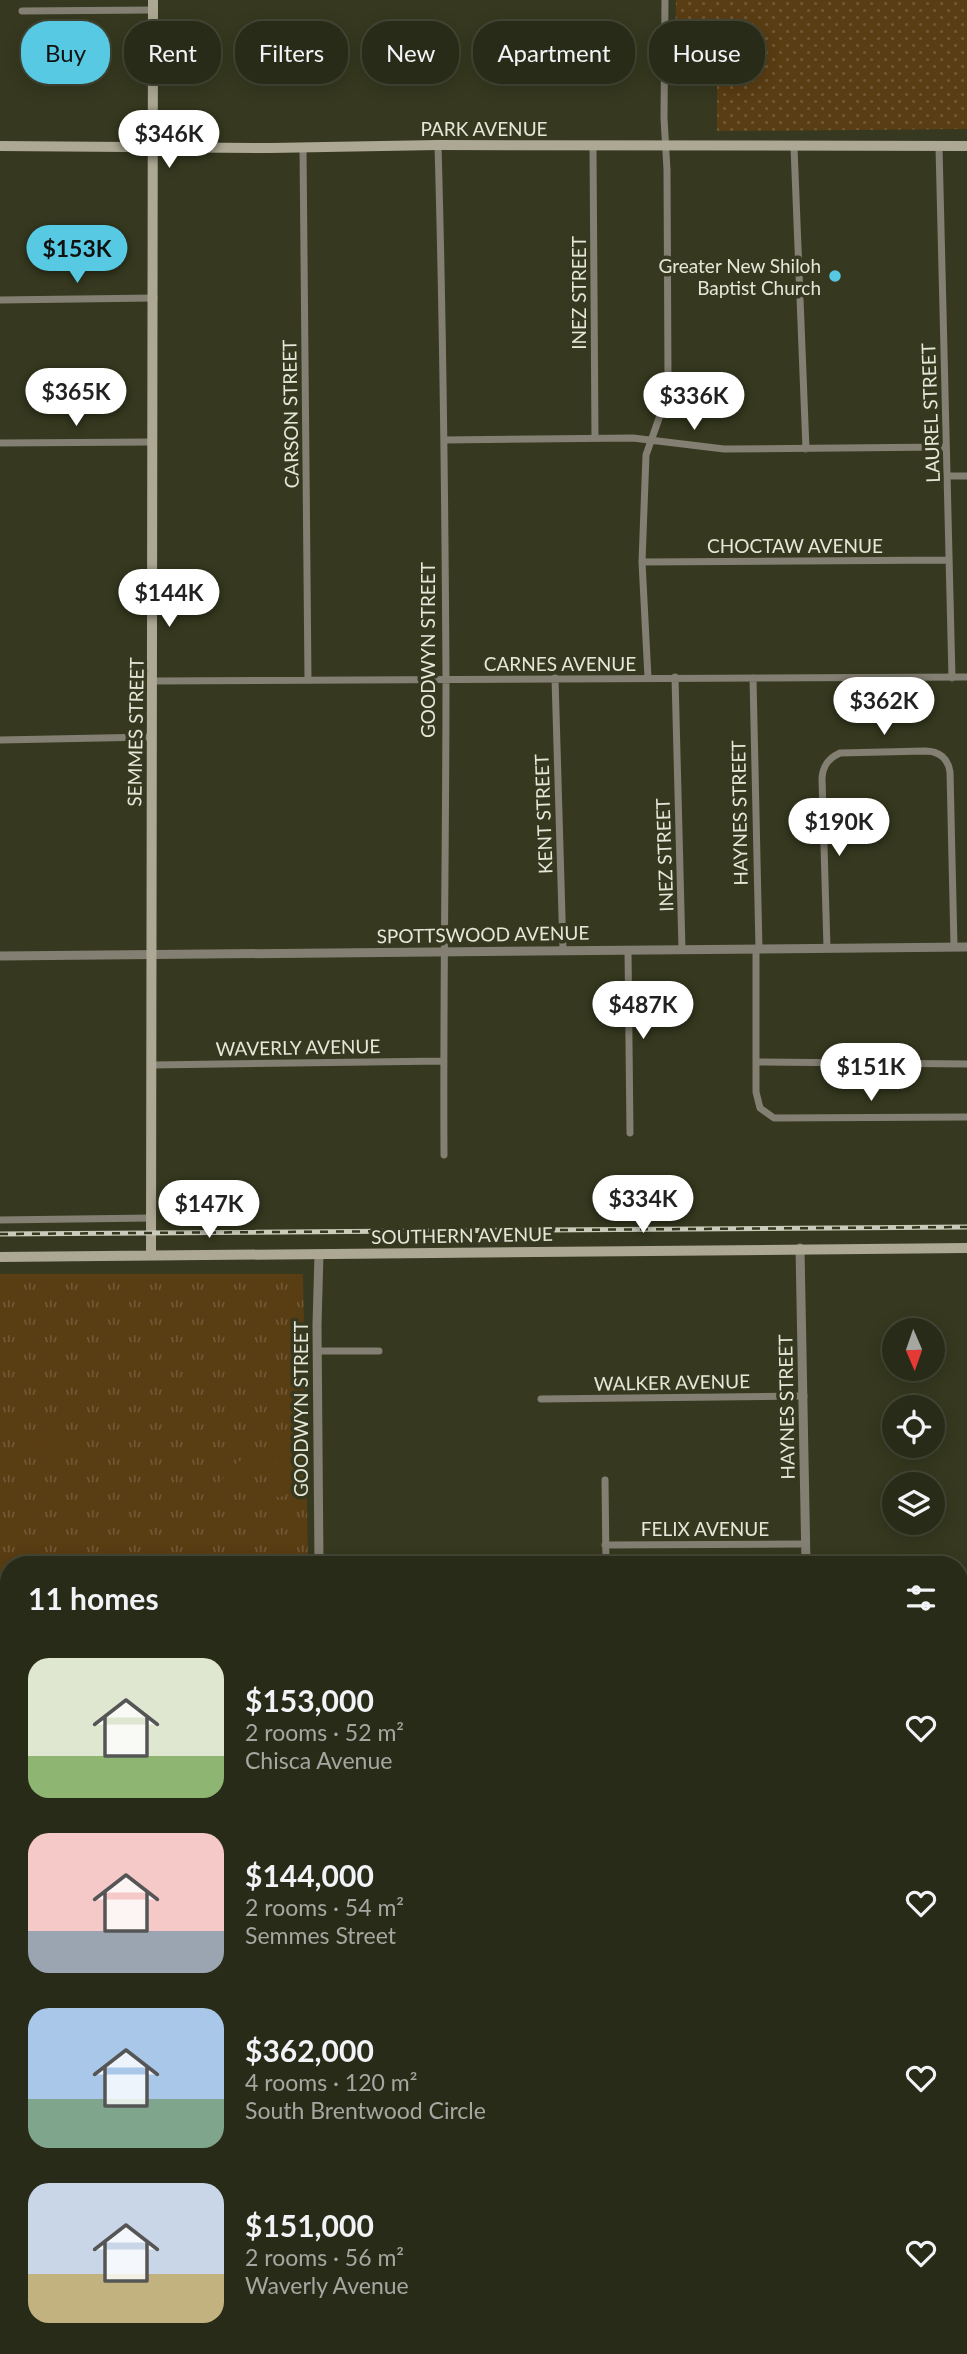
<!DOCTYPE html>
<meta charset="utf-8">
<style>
:root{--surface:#282b17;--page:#343724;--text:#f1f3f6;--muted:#a5a7a1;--line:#444736;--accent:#57c9e2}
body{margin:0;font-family:Lato,sans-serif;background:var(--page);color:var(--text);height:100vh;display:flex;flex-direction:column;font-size:26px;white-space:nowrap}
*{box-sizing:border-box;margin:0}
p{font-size:23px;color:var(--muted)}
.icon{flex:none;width:38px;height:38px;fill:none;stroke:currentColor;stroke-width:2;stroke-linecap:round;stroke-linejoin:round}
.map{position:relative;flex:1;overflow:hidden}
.panel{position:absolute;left:0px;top:1556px;width:968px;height:800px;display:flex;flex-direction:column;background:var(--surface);border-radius:28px 28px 0 0;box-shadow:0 4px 18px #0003,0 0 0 2px var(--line)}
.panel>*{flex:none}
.banner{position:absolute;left:21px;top:21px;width:926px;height:63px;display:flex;gap:14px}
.needle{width:46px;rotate:178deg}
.fabs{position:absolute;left:882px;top:1318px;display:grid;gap:14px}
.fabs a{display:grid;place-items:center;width:63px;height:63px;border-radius:50%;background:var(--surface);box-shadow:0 4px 18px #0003,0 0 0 2px var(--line);font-size:35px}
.price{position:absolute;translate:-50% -60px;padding:0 16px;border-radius:24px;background:#fff;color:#222;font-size:23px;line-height:46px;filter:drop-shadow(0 2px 4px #0008)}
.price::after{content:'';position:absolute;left:50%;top:42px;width:21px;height:16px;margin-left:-10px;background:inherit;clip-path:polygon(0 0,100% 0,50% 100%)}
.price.current{background:var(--accent);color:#111}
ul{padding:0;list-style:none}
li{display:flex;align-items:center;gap:21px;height:175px;padding:0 28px}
li span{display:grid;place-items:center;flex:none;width:196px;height:140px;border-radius:21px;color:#555}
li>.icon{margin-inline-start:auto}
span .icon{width:84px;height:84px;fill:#fffc;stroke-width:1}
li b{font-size:30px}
h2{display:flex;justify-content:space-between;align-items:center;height:84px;padding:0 28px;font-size:30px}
.tag{padding:0 24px;border-radius:28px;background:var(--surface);box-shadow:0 4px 18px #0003,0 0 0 2px var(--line);font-size:24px;line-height:63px}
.tag.current{background:var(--accent);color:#111}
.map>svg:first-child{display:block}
</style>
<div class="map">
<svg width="967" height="2354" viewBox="0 0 967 2354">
<defs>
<pattern id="grass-tufts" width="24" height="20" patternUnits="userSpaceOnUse" patternTransform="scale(1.75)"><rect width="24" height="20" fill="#593d13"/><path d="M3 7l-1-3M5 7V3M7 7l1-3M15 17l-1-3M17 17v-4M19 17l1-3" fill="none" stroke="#715935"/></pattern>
<pattern id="park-dots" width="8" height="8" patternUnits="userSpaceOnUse" patternTransform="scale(1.75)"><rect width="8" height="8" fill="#593d13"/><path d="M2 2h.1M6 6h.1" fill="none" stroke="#715935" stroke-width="1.8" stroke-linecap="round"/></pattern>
</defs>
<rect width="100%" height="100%" fill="#36391f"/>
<path fill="url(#grass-tufts)" d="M0,1274h303l5,290h-299v783h71v7h-80z"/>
<path fill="url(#park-dots)" d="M676,0h291v129l-250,2v-61l-42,-1z"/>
<path fill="#593d13" d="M44,1434l30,6 4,6 -11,10h-18l-10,-12 1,-6z
M283,1455c18,10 13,35 -4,43l-6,-4 6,-19 -3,-16z
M246,1459l5,2 1,5 -2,8 -18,21 -11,-5 -2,-5c6,-10 16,-25 27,-26z
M9,2182v24l-9,3v-21z"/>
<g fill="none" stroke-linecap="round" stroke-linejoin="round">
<path stroke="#669273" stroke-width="2.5" d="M876,2354l2,-3"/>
<path stroke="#837f72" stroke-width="7" d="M22,11l131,-1
M438,145c5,178 7,356 8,534 0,159 -3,317 -2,476
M593,147l2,291
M794,147l12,302
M939,147l13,531
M303,148l5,532
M0,300l154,-2
M444,440l189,-2 91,11 221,-2
M0,443l152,-1
M947,476h20
M642,562l307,-2
M675,677l7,272
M555,678l8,272
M648,678l-6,-116 4,-107 17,-48 5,-27 -1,-210 -3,-52 1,-118
M753,678l6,271
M154,681l813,-4
M0,740l152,-3
M827,948l-5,-170c1,-13 7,-20 18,-25l85,-2c14,0 23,7 25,21l4,174
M756,949v143l4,16 14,10 193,-1
M628,950l2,183
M757,1062l210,2
M152,1065l292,-4
M0,1220l151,-2
M318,1351h61
M541,1399l263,-3
M605,1480l1,84
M605,1545l200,-1
M959,1845h8
M959,2021l8,-2
M544,2347l1,7
M934,2354v-7"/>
<path stroke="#837f72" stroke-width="9" d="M0,956l967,-9
M800,1248l6,316
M319,1254l-2,71 2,239
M332,2347v7
M812,2347v7"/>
<path stroke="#ada894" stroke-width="10" d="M0,146l270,2 168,-3 529,1
M151,1255l2,-1255
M0,1257l967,-9"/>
<defs>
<path id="rail" d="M0,1234l967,-7"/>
</defs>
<use href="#rail" stroke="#caccbb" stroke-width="5"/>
<use href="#rail" stroke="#36391f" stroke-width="2.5" stroke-dasharray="8" stroke-linecap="butt"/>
</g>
<circle fill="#57c9e2" stroke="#36391f" stroke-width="2.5" cx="835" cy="276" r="7"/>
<g text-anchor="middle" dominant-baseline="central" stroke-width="7" stroke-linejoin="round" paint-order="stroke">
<g font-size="19" fill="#e5e7d8" stroke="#36391f">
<text x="484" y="128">PARK AVENUE</text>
<text transform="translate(578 293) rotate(-90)">INEZ STREET</text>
<text transform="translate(930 413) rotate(-92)">LAUREL STREET</text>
<text transform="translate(290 414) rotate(-91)">CARSON STREET</text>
<text x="795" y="545">CHOCTAW AVENUE</text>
<text transform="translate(427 650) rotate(-90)">GOODWYN STREET</text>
<text x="560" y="663">CARNES AVENUE</text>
<text transform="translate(135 732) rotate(-89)">SEMMES STREET</text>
<text transform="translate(739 813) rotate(-91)">HAYNES STREET</text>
<text transform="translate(543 814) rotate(-92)">KENT STREET</text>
<text transform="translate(664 855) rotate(-92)">INEZ STREET</text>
<text transform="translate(483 934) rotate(-1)">SPOTTSWOOD AVENUE</text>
<text transform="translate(298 1047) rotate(-1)">WAVERLY AVENUE</text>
<text transform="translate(462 1235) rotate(-1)">SOUTHERN AVENUE</text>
<text transform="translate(672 1382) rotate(-1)">WALKER AVENUE</text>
<text transform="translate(786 1407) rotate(-91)">HAYNES STREET</text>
<text transform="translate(300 1409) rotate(-90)">GOODWYN STREET</text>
<text x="705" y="1528">FELIX AVENUE</text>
</g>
<g font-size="19" fill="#e5e7d8" stroke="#36391f" text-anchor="end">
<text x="821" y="265">Greater New Shiloh<tspan x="821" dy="22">Baptist Church</tspan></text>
</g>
</g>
</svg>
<div class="fabs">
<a><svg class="needle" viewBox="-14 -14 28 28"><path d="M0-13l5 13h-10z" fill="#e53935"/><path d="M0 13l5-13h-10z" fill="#a5a7a1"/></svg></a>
<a><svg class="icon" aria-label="locate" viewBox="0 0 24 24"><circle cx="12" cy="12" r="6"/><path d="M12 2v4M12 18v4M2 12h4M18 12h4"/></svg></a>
<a><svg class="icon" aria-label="layers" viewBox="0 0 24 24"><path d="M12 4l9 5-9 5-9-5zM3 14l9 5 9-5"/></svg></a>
</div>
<b class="price" style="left:169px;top:170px">$346K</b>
<b class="price current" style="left:77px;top:285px">$153K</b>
<b class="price" style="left:76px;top:428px">$365K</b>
<b class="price" style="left:694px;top:432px">$336K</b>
<b class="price" style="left:169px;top:629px">$144K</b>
<b class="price" style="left:884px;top:737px">$362K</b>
<b class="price" style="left:839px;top:858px">$190K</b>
<b class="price" style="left:643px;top:1041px">$487K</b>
<b class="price" style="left:871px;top:1103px">$151K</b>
<b class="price" style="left:643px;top:1235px">$334K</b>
<b class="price" style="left:209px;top:1240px">$147K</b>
<div class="banner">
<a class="tag current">Buy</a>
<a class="tag">Rent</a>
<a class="tag">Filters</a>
<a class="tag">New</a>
<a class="tag">Apartment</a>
<a class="tag">House</a>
</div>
<section class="panel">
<h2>11 homes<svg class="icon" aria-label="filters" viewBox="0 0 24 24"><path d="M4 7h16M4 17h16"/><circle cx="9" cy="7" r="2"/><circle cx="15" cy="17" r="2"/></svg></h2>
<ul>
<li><span style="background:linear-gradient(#dfe7d0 70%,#8fb573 0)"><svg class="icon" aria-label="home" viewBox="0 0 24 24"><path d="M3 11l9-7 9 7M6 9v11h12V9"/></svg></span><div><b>$153,000</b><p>2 rooms · 52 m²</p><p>Chisca Avenue</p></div><svg class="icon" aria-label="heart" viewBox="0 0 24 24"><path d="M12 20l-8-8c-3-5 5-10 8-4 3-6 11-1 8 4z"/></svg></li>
<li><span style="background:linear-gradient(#f6c9c9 70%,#9aa5b1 0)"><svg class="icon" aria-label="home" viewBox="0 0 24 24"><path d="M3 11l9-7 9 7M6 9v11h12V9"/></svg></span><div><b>$144,000</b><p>2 rooms · 54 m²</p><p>Semmes Street</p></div><svg class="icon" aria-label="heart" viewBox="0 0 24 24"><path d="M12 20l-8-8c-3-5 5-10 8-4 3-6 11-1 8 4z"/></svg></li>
<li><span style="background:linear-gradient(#a9c7e8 65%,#7fa58c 0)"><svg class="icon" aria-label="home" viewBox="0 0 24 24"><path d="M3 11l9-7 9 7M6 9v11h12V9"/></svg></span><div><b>$362,000</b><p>4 rooms · 120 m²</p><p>South Brentwood Circle</p></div><svg class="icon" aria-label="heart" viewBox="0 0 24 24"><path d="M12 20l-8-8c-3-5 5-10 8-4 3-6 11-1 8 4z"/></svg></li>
<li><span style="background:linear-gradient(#c9d6e8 65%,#c2b280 0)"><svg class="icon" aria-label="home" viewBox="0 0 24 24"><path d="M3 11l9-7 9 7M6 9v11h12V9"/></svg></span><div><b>$151,000</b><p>2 rooms · 56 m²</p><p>Waverly Avenue</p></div><svg class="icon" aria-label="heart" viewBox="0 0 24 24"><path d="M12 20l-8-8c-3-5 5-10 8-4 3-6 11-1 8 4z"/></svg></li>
</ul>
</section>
</div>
